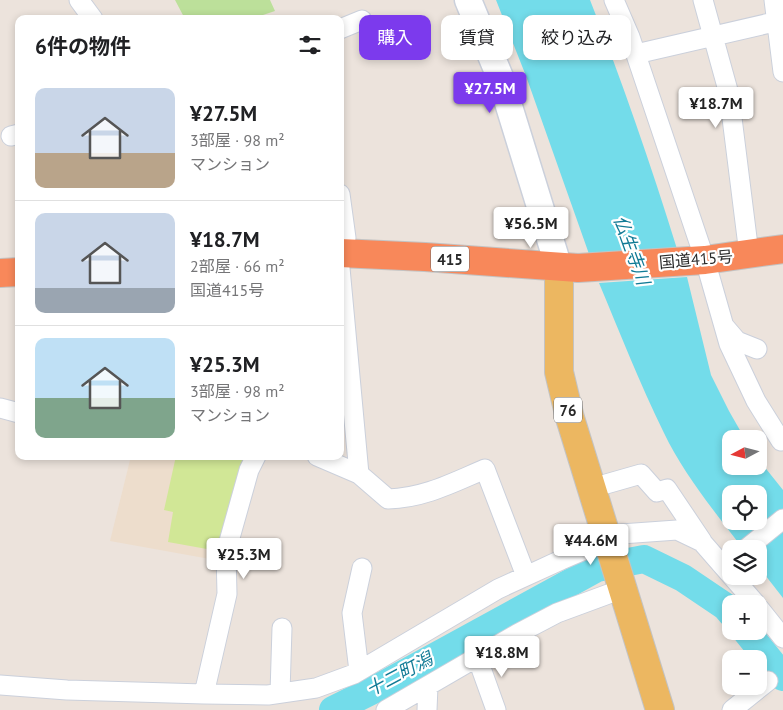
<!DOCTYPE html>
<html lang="ja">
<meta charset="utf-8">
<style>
:root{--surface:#fff;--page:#f6f6f6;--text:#202124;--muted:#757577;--line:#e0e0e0;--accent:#7c3aed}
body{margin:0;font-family:"PT Sans","Noto Sans JP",sans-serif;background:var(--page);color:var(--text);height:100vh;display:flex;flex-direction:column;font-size:19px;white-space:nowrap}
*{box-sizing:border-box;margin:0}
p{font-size:16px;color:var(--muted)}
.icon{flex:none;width:28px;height:28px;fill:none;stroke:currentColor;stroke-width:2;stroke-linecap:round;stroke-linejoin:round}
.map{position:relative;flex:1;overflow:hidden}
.details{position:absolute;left:15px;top:15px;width:329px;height:445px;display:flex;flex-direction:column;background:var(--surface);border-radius:10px;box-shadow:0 2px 8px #0003}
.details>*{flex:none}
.top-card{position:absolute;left:359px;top:15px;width:349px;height:45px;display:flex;gap:10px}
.needle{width:32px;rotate:263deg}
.buttons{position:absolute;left:722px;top:430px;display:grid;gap:10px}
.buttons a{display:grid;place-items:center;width:45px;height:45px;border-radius:10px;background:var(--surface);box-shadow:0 2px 8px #0003;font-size:25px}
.price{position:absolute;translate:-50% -42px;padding:0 11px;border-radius:5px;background:#fff;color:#222;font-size:16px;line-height:32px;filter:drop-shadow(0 1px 2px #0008)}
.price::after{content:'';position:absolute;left:50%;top:30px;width:15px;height:11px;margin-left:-8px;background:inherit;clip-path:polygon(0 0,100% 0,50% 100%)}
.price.selected{background:var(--accent);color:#fff}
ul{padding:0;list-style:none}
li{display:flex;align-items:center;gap:15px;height:125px;padding:0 20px}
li+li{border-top:1px solid var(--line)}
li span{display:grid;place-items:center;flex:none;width:140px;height:100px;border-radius:10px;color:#555}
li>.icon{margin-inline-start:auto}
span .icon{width:60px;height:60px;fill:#fffc;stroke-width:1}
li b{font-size:21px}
h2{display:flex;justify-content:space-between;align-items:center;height:60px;padding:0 20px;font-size:21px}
.tag{padding:0 18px;border-radius:10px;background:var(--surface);box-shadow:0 2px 8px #0003;font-size:18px;line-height:45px}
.tag.selected{background:var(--accent);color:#fff}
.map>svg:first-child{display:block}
</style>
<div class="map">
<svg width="783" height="710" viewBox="0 0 783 710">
<rect width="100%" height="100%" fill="#ece3dc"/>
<path fill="#edddcc" d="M131,456h118l-28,105 -111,-20z"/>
<path fill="#bce09a" d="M175,0h95l5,11 -15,5 1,3h-76z"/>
<path fill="#d1e796" d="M176,456h68l-26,95 -50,-9 5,-30 -9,-2z"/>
<path fill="#73dcea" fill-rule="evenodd" d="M496,0h94c32,81 61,165 87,249l-88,5 -63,-178z
M687,277l24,98 18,36 16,28h-14v27h28v-6l24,30v19l-42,37c-27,-35 -58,-73 -77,-113 -24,-49 -44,-100 -65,-150zM731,494h28v27h-28z
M783,527v71l-24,-31v-18z"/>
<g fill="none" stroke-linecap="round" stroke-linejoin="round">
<path stroke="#73dcea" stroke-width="28" d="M746,631l37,46
M333,710l52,-26 212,-116 47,-9 39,19 43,29 5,6"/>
<defs>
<path id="street" d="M79,0l14,19
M614,0l16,37 75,223 24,84 27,57 25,40
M703,0l26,94 20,160
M774,0l9,72
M340,29l22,-9
M636,54l147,-34
M11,136l8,-2
M340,194l6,44 -6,12
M340,268l19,206
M725,327l12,14 20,8
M0,408l19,5
M317,456l42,18 29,25c36,-1 64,-16 97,-30l41,107
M592,488l49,-14 16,18 10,-3 35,52
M746,549l37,-30
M759,608l24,30
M477,657l19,53
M359,671l-7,-58 10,-45
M0,685l67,5 137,4 64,1 48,-7 38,-14 144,-85 63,-29 60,-26 56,-4 25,12 54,62
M280,693l2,-65
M204,694l23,-100 -1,-42 23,-82 7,-14
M386,710l131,-76 40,-21 65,-24
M427,710l1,-24
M732,710l36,-29"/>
<path id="secondary" d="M468,0l32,77 59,191"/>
<path id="primary" d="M559,268v104l11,46 90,292"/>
<path id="highway" d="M340,253l85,4 153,11 127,-8 78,-11
M0,273l19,-1"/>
</defs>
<use href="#street" stroke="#cbd0db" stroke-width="21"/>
<use href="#secondary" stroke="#cbd0db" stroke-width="29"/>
<use href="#primary" stroke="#c3c3c3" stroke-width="30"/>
<use href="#highway" stroke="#c3c3c3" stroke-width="30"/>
<use href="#street" stroke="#fff" stroke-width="19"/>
<use href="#secondary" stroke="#fff" stroke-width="26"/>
<use href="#primary" stroke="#ecb761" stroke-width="28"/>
<use href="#highway" stroke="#f8885a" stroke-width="28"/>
</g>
<g text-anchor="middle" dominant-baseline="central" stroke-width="4.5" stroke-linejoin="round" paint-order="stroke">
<g fill="#fff" stroke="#6a6a6a" stroke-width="1">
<rect x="431" y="246.5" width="38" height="25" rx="4"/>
<rect x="554" y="397.5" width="28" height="25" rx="4"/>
</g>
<g font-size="15" font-weight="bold" fill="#2a2a2a">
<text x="450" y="259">415</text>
<text x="568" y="410">76</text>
</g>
<g font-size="16" fill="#2a2a2a" stroke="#fff">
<text transform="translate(696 259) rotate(-5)">国道415号</text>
</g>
<g font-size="18" font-style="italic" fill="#127b96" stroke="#fff">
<text transform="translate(632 250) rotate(70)">仏生寺川</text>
<text transform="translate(399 674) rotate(-28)">十二町潟</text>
</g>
</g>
</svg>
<div class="buttons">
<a><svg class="needle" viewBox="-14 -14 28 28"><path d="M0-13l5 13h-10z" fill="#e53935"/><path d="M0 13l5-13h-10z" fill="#757577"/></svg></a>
<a><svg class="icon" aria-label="locate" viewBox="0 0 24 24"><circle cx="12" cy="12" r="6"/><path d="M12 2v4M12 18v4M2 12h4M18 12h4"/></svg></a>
<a><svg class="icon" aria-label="layers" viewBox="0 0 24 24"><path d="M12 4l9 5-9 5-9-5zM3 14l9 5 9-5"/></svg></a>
<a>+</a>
<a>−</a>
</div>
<b class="price selected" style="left:490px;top:114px">¥27.5M</b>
<b class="price" style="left:716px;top:129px">¥18.7M</b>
<b class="price" style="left:531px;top:249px">¥56.5M</b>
<b class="price" style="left:591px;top:566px">¥44.6M</b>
<b class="price" style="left:244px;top:580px">¥25.3M</b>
<b class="price" style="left:502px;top:678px">¥18.8M</b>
<div class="top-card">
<a class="tag selected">購入</a>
<a class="tag">賃貸</a>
<a class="tag">絞り込み</a>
</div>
<section class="details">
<h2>6件の物件<svg class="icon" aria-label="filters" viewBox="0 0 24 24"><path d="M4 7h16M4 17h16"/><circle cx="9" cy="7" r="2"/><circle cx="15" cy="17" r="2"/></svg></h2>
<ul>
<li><span style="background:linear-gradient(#c9d6e8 65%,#b9a48a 0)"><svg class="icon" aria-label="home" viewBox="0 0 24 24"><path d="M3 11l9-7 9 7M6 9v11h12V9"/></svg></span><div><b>¥27.5M</b><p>3部屋 · 98 m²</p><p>マンション</p></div></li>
<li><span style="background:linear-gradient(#c9d6e8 75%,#9aa5b1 0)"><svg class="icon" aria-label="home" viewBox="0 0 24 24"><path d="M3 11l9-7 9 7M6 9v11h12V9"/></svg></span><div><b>¥18.7M</b><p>2部屋 · 66 m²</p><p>国道415号</p></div></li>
<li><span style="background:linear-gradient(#bfe0f5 60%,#7fa58c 0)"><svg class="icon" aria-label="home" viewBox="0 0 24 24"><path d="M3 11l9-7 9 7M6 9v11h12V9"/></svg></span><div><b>¥25.3M</b><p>3部屋 · 98 m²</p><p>マンション</p></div></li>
</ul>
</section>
</div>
